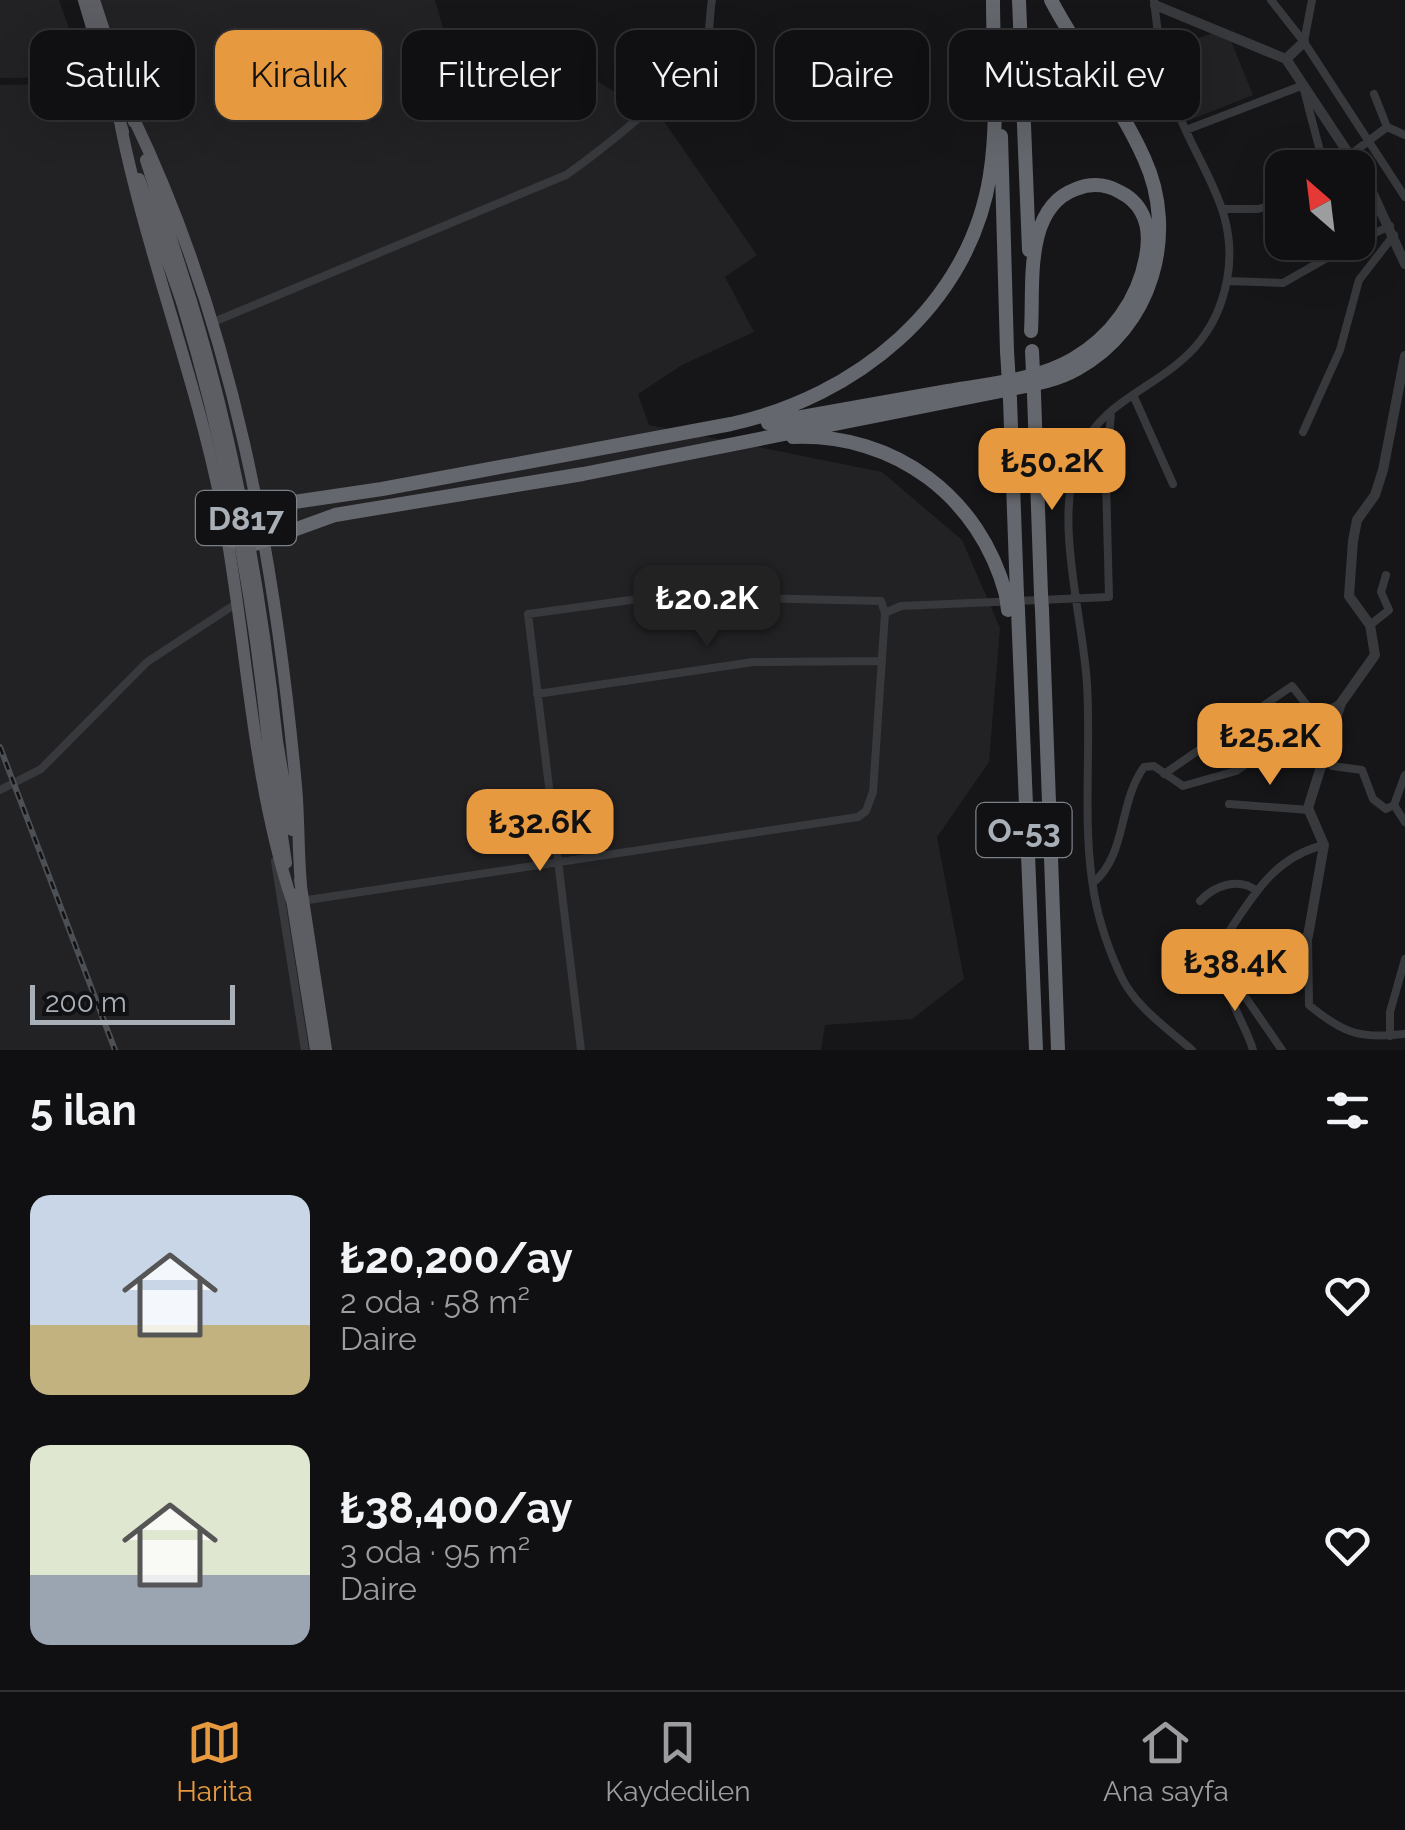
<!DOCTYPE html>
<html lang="tr">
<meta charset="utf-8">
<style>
:root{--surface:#101012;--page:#19191b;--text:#f1f3f6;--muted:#9c9d9f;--line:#303032;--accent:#e7993f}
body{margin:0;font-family:Raleway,sans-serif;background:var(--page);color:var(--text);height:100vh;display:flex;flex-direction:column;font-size:38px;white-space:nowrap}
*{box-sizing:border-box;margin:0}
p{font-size:32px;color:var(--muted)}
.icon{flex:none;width:55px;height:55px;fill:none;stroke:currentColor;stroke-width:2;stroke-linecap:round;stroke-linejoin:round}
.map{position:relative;height:1050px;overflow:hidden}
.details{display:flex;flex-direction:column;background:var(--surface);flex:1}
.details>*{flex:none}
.banner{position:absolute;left:30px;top:30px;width:1345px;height:90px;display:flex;gap:20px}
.needle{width:65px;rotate:332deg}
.tools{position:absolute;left:1265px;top:150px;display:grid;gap:20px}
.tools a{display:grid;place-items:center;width:110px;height:110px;border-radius:20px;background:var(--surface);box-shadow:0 10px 40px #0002,0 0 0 2px var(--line);font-size:50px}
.scale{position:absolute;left:30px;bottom:25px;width:205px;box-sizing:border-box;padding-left:10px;border:5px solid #a9afb7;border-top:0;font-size:28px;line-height:35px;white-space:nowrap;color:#a9afb7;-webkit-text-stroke:8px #111113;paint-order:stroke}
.price{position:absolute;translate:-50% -85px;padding:0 22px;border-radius:20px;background:var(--accent);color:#111;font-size:32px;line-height:65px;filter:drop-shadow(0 2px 5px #0008)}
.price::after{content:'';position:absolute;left:50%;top:60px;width:30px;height:22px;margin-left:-15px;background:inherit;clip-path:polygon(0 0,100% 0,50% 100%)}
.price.current{background:#222;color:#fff}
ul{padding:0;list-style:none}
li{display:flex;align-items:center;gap:30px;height:250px;padding:0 30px}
li span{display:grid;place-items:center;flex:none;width:280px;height:200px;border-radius:20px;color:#555}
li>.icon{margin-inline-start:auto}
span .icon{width:120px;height:120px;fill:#fffc;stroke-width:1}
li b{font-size:42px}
h2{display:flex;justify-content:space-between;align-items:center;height:120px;padding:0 30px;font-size:42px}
.pill{padding:0 35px;border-radius:20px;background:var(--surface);box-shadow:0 10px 40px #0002,0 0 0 2px var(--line);font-size:35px;line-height:90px}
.pill.current{background:var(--accent);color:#111}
.tab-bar{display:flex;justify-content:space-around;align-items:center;height:140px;border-top:2px solid var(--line);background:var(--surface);font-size:28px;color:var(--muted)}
.tab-bar a{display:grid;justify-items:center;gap:5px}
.tab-bar .current{color:var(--accent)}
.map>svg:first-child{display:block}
</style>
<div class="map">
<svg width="1405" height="1050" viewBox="0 0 1405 1050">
<rect width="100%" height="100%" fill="#161618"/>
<path fill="#222225" d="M0,0h59l27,77 -86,1z
M77,0h358l25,87 129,-11 76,47 92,132 -32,22 29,55 -72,33 -44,29 11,31 233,47 80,68 38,88 -11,134 -52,75 27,142 -52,40 -87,6 -4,25h-821v-965l103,-2z
M1226,29l27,66 -63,25 -25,-71z"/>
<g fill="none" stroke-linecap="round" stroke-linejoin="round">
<path stroke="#37393d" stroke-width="8" d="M1154,0c4,38 9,75 23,110 23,60 63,102 50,170 -20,106 -116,99 -147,172 -28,64 3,164 7,232 4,65 -4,132 5,196 4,31 15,66 28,94 14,32 47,54 72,76
M1271,0l33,42 8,-42
M1304,42l101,155
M1304,90l16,61 -10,7 1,10
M1387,127l18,8
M1186,130l115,-44
M1320,151l12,17
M1350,155l37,-28 -13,-33
M1358,207l14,27
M1225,209h33l24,-7
M1358,241l32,-15
M1227,281l56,2 72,-41
M211,323l355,-148c30,-21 127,-96 139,-128 6,-14 4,-32 7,-47
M1134,397l39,87
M1303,432l37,-82 19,-70 35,-45
M1370,625l19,-15 -8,-18 5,-17
M537,694l216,-32 129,-1
M1325,759l7,7 30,4 11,29 13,10 8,-4 11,-30
M1164,774l128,-88 24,31 25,-14
M0,790l41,-21 106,-107 90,-59
M1229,804l80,6
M1394,805l11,17
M275,861l30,189
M1093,883c34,-28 25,-80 51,-116l10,-1 29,20 53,-15 43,-30 49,7
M301,901l557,-84 8,-6 7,-19 12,-179 16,-7 208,-9 -3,-117 5,-68
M1200,901c15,-16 39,-24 57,-10
M1390,1036v-24l15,-53
M581,1050l-53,-436 132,-18 221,5 4,12
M1253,1050c-5,-18 -16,-34 -21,-51 -11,-40 47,-54 76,-63l1,69c35,29 51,34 96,29
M1282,1050l-38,-55 6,-35 -22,-15v-12c27,-40 47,-76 96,-88"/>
<path stroke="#37393d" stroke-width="10" d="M1155,5l131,54 82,124 37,81
M1286,59l18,-17
M1308,936l16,-91 -16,-37 33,-105 34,-48 -5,-30 -21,-29 4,-55 4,-21 18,-25 8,-25 22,-114"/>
<path stroke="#5c5e64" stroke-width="12" d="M84,0l39,132
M94,0l40,122
M133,117c100,208 142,440 163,669 3,32 2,66 5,99
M121,127c26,127 74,248 100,376 26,132 29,270 71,398
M146,160l45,141
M139,179l43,123
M277,741l15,89
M268,742l18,121
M300,880l26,170
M291,893l25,157"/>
<path stroke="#64676d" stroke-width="14" d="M1019,0l10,250
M1001,136l6,215
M1034,394l7,200
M1010,400l7,195
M768,423c60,-11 120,-21 180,-32 41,-7 89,-11 125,-32 38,-22 65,-59 73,-102 5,-26 0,-52 -26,-65 -14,-8 -29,-9 -44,-3 -53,19 -42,97 -45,142
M793,437c102,-4 187,60 213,158
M221,507l26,-8 47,3 88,-13 349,-65c124,-27 238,-117 259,-249 9,-57 3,-117 3,-175
M228,540l27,4 80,-29 248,-41 413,-82c27,-6 57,-9 81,-23 75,-41 102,-135 67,-211 -25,-56 -65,-104 -93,-158
M1018,610l18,440
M1042,610l16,440"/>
<defs>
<path id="rail" d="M0,747l115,303"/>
</defs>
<use href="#rail" stroke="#4c4f53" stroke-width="6"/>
<use href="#rail" stroke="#111113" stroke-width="2.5" stroke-dasharray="8" stroke-linecap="butt"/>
<path stroke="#5c5e64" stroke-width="12" d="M191,301c44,144 70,290 86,440
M182,302c44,145 71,290 86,440"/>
<path stroke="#64676d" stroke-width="14" d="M1007,351l3,49
M1032,351l2,43
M1041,594l1,16
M1006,595l2,15
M1017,595l1,15"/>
</g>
<g text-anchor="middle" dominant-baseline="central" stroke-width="10" stroke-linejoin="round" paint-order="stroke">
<g fill="#111113" stroke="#7b8086" stroke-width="2.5">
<rect x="196" y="491" width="100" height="54" rx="8"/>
<rect x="976.5" y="803" width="95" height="54" rx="8"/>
</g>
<g font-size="32" font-weight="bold" fill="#a9afb7">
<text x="246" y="518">D817</text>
<text x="1024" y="830">O-53</text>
</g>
</g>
</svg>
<div class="tools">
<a><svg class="needle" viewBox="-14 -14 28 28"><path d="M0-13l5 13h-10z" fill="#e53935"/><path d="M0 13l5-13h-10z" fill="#9c9d9f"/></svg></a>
</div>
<div class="scale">200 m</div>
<b class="price" style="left:1052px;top:513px">₺50.2K</b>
<b class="price current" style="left:707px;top:650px">₺20.2K</b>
<b class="price" style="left:1270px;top:788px">₺25.2K</b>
<b class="price" style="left:540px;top:874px">₺32.6K</b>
<b class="price" style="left:1235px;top:1014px">₺38.4K</b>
<div class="banner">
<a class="pill">Satılık</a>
<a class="pill current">Kiralık</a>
<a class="pill">Filtreler</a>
<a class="pill">Yeni</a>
<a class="pill">Daire</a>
<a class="pill">Müstakil ev</a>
</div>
</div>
<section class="details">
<h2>5 ilan<svg class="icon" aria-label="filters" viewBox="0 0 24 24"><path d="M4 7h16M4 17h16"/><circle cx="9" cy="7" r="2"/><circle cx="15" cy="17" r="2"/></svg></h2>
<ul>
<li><span style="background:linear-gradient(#c9d6e8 65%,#c2b280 0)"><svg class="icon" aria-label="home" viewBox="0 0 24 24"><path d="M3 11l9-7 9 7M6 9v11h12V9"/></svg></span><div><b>₺20,200/ay</b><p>2 oda · 58 m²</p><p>Daire</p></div><svg class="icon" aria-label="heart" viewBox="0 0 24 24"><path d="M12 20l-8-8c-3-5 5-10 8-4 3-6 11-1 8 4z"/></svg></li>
<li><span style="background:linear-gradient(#dfe7d0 65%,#9aa5b1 0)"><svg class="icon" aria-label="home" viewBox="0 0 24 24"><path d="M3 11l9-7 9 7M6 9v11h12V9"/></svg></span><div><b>₺38,400/ay</b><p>3 oda · 95 m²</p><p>Daire</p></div><svg class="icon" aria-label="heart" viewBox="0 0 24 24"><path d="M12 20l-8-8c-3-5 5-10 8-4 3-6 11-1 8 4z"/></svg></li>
</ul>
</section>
<nav class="tab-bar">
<a class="current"><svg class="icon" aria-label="map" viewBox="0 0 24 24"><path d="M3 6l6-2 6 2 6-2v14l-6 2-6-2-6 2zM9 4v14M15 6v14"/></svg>Harita</a>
<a><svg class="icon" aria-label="saved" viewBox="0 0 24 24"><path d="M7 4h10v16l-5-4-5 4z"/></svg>Kaydedilen</a>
<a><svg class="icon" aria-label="home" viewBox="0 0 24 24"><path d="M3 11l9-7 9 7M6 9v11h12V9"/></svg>Ana sayfa</a>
</nav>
